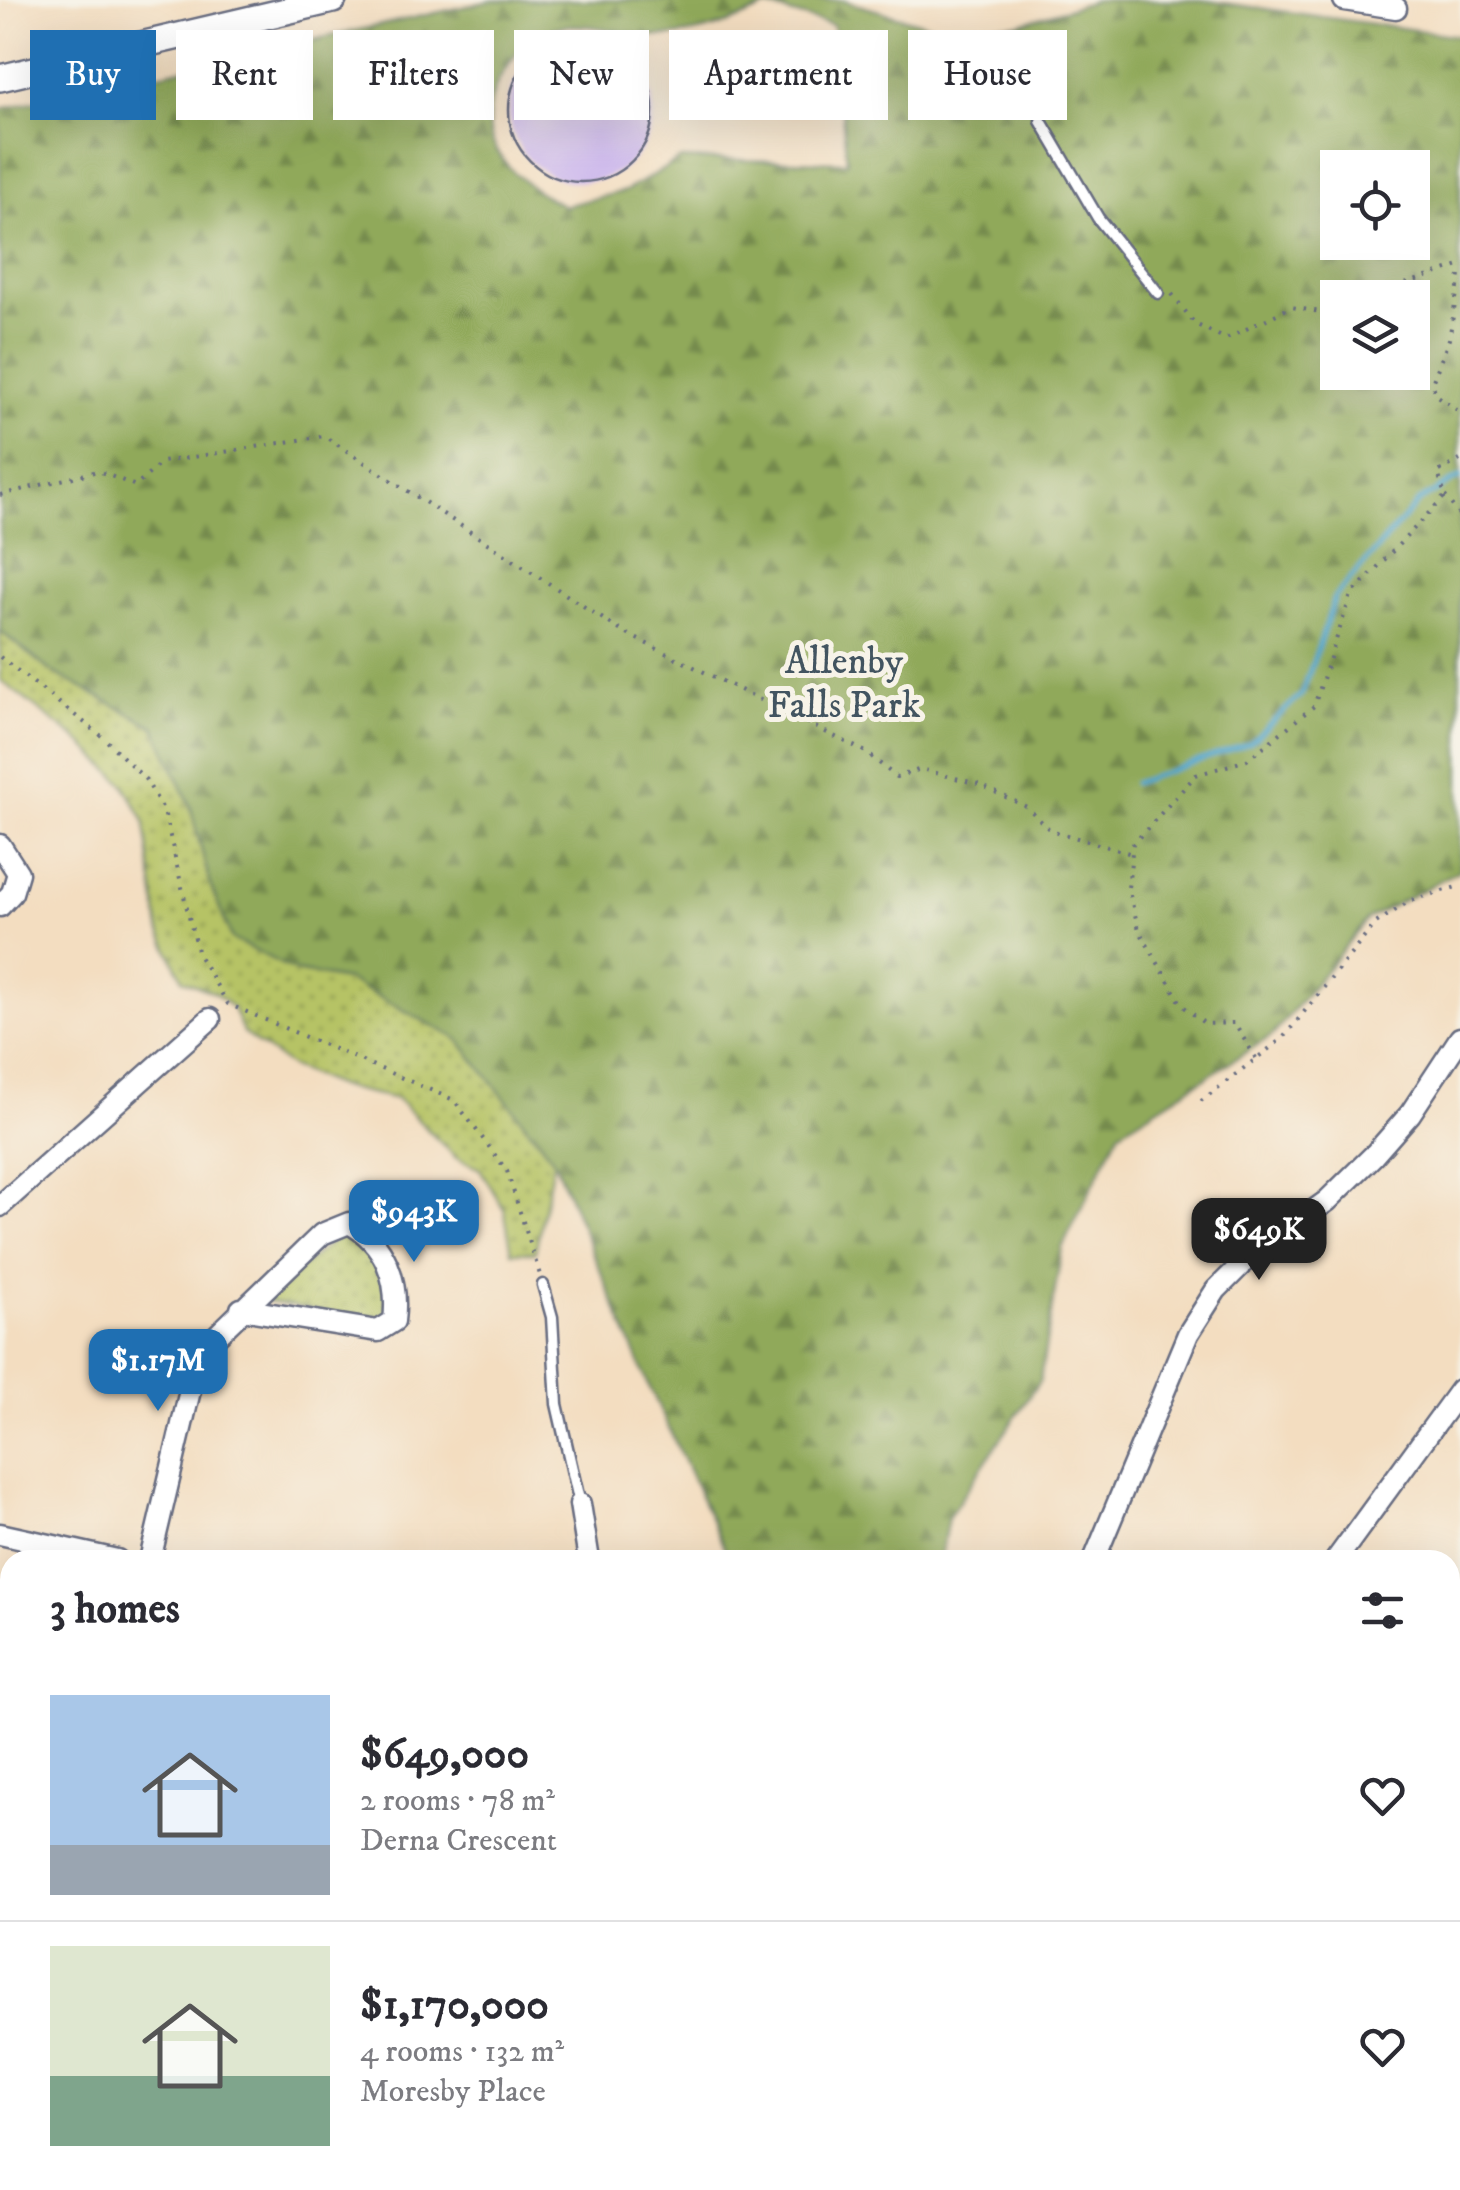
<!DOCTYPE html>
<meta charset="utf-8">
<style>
:root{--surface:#fff;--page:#f7f7f7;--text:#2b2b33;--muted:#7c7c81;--line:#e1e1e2;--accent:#1f6fb2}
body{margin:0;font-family:"IM FELL DW Pica",serif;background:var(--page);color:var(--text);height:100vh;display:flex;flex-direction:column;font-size:38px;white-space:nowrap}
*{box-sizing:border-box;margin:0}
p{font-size:32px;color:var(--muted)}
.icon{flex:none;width:55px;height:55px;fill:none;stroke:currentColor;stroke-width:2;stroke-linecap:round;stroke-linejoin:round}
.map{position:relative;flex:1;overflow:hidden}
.side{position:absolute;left:0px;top:1550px;width:1460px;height:640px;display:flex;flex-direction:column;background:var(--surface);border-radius:30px 30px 0 0;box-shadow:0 10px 40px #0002}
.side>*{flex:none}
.top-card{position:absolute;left:30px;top:30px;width:1400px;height:90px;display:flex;gap:20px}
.buttons{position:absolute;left:1320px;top:150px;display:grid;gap:20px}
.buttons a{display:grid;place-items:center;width:110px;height:110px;border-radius:0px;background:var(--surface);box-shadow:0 10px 40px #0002;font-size:50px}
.price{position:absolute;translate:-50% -85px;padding:0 22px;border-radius:20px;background:var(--accent);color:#fff;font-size:32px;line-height:65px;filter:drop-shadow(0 2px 5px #0008)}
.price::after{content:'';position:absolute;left:50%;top:60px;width:30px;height:22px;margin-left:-15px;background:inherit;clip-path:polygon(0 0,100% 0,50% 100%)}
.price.active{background:#222;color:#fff}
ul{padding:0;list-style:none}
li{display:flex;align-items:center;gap:30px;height:250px;padding:0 50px}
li+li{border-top:2px solid var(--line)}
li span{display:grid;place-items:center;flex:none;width:280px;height:200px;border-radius:0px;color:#555}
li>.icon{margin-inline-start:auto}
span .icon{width:120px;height:120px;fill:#fffc;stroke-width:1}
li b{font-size:42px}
h2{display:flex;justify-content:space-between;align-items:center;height:120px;padding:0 50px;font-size:42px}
.pill{padding:0 35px;border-radius:0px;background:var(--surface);box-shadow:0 10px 40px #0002;font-size:35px;line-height:90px}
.pill.active{background:var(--accent);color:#fff}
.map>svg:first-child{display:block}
</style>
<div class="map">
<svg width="1460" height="2190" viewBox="0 0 1460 2190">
<defs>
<pattern id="grass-dots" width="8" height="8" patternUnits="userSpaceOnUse" patternTransform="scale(2.5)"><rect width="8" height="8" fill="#b6c365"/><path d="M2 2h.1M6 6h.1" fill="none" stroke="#939f56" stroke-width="1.8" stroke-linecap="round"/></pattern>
<pattern id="forest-firs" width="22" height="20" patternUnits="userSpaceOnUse" patternTransform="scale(2.5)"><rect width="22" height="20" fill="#90a95a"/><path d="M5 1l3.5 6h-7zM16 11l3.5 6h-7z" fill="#758a4e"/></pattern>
</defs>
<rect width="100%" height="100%" fill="#f7f3e8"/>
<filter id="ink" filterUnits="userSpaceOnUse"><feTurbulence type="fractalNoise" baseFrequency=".01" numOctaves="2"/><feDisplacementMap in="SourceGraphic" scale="20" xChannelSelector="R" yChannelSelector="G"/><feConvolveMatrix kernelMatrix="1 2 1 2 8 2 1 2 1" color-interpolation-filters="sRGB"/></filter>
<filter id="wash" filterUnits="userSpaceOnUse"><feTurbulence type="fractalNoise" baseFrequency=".0048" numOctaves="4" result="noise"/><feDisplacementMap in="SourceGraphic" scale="40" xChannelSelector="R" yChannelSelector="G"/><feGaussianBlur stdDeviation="2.25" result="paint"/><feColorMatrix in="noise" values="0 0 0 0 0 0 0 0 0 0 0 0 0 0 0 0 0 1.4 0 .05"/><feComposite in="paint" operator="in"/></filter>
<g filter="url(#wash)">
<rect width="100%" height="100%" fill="#f3ddc0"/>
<path fill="url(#grass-dots)" stroke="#687962" stroke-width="2.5" d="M0,631l49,39 106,57 35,78 21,82 84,84 52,9 111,59 96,120 -19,93h-23l-8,-43 -24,-40 -24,-11 -59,-59 -56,-12 -50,-20 -48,-34 -10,-25 -18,-15 -32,-13 -23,-49 -16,-112 -21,-36 -45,-43 -78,-60z
M344,1232c34,12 43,53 44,85l-8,5 -113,-20 -2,-5z"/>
<path fill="url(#forest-firs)" stroke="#566c5c" stroke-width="2.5" fill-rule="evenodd" d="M494,0h347l95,27 82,-3 78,-24h105l259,36v834l-92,49 -95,116 -154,97 -57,116 -22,132 -92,138 -8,42h-210l-81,-174 -96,-227 -95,-120 -111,-59 -52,-9 -63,-32 -21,-52 -21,-82 -35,-78 -106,-57 -49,-39v-522zM767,7l66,18 14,137 -166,-3 -56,32 -61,15c-32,-16 -78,-46 -75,-89 1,-26 12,-43 27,-63 45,-54 94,-14 156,-18 34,-2 64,-15 95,-29zM1338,168h74v74h-74zM1338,298h74v74h-74z"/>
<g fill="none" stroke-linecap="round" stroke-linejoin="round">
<path stroke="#52a6cd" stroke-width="5" d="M1134,783l116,-40 52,-49 33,-97 83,-95 42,-25"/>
</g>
<g id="blocks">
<path fill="#c6afed" d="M509 110a72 72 0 1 1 144 0a72 72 0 1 1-144 0Z"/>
</g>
</g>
<g filter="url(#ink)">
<use href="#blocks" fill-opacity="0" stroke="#676c80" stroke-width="2.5"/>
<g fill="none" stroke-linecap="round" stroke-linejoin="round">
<defs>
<path id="service" d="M1041,121l57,97 60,75
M543,1285l9,32 5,87 23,100"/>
<path id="minor" d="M1344,0l52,8
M0,845l18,28 -6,20 -12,13
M0,1206l210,-187
M580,1504l9,56
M0,1534l117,26
M150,1560l46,-195 8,-17 118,-114 27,-11c37,20 50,58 45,98l-16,10 -137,-22
M1094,1560l94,-226 28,-44 34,-34 77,-55 47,-46 36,-41 50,-76
M1336,1560l124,-170
M1450,1892l10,5
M0,2130l10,2
M1450,2155l10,6
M213,2180l34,10"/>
<path id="tertiary" d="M0,78l333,-78"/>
<path id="secondary" d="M0,1847l10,2
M823,2180l19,10"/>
</defs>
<use href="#service" stroke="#676c80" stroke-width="15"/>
<use href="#minor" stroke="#676c80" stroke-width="25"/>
<use href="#tertiary" stroke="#676c80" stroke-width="30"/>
<use href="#secondary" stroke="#676c80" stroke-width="35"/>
<path stroke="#676c80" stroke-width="4" stroke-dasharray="2.5 8" stroke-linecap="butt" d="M1460,276l-11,63 -17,44 5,13 23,16
M1172,294l23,30 31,15 65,-32 47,8
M1378,298l14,-10 68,-22
M0,495l98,-24 38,15 26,-24 162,-26 299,196 243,120 30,25 25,-8 57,15 49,23 23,23 82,24
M1445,496l15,20
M0,657l103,80 43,43 18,31 34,144 30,49 226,96 53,71 33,104
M1256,1058l-22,-35 -29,1 -23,-19 -43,-75 -11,-42 5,-44 63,-69 51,-15 67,-54 37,-111 94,-99 -7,-24 22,-12
M1201,1101l82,-63 93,-115 35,-23 49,-14
M412,2190l5,-10"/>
<use href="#service" stroke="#fff" stroke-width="10"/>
<use href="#minor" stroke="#fff" stroke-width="20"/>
<use href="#tertiary" stroke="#fff" stroke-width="25"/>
<use href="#secondary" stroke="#fde4d1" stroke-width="30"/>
</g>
</g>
<g text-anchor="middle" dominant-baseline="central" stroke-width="10" stroke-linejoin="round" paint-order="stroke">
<g font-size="38" fill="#425460" stroke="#f7f3e8">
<text x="844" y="662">Allenby<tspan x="844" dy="44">Falls Park</tspan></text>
</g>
</g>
</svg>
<div class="buttons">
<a><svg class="icon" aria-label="locate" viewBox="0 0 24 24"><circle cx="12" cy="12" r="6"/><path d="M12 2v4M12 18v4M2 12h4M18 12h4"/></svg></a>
<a><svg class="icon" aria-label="layers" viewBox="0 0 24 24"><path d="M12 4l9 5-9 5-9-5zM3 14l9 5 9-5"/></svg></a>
</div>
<b class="price" style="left:414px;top:1265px">$943K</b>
<b class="price active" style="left:1259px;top:1283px">$649K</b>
<b class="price" style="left:158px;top:1414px">$1.17M</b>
<div class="top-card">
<a class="pill active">Buy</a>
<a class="pill">Rent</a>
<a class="pill">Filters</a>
<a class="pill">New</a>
<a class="pill">Apartment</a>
<a class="pill">House</a>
</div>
<section class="side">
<h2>3 homes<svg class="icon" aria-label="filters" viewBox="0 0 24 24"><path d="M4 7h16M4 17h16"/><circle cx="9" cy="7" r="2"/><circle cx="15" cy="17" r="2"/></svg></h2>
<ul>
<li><span style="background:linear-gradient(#a9c7e8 75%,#9aa5b1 0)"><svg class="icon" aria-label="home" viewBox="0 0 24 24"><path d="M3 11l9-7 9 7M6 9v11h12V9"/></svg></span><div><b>$649,000</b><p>2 rooms · 78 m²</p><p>Derna Crescent</p></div><svg class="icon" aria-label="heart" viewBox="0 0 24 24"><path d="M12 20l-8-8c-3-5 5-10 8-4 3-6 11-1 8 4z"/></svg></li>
<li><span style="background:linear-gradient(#dfe7d0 65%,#7fa58c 0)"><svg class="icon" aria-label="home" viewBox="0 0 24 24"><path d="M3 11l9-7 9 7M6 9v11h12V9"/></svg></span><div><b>$1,170,000</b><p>4 rooms · 132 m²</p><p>Moresby Place</p></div><svg class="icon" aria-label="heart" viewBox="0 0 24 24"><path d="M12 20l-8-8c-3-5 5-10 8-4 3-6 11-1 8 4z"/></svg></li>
</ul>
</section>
</div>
